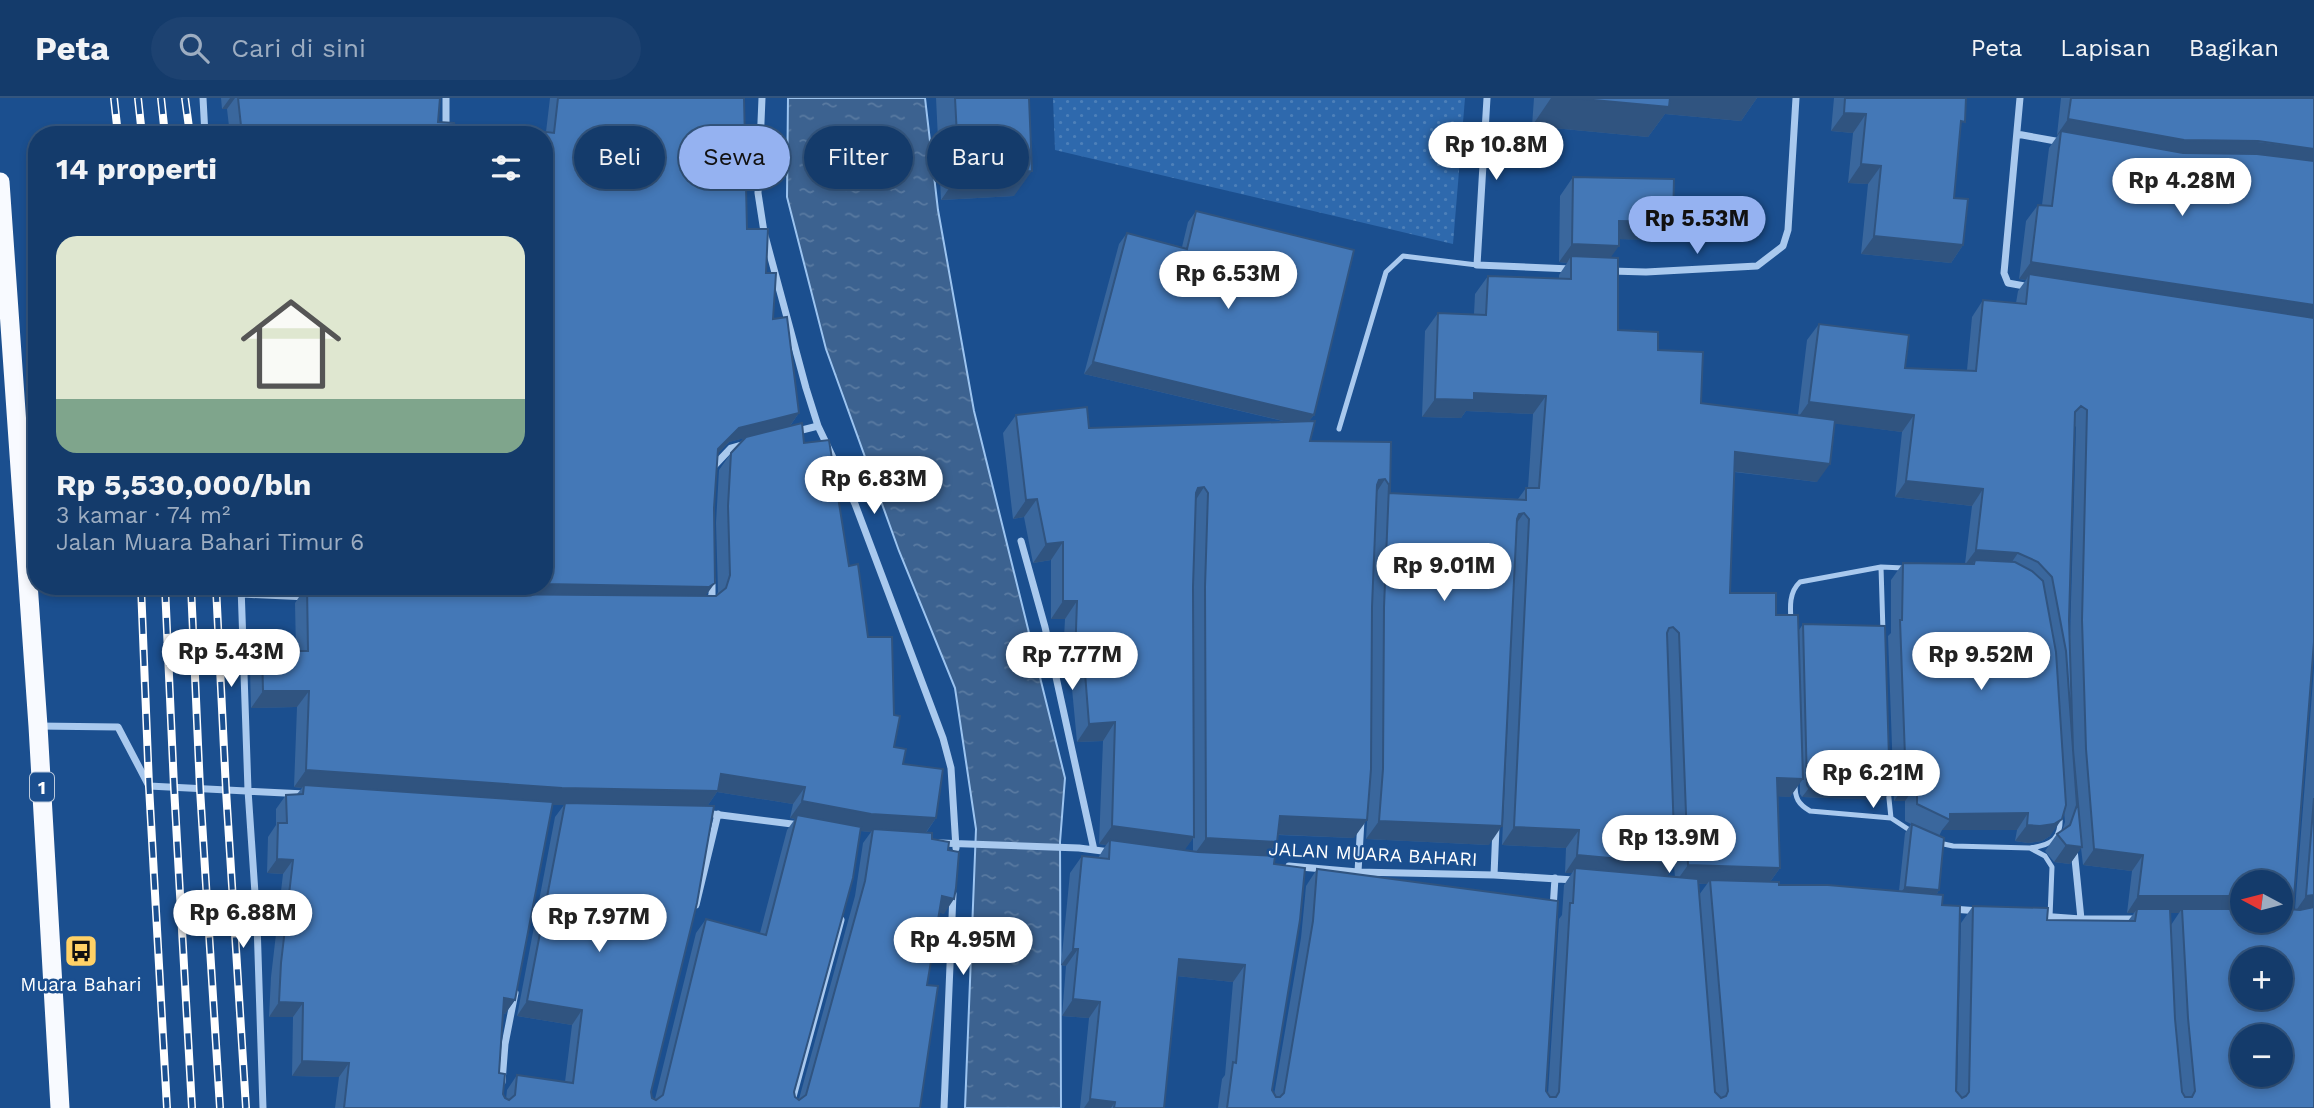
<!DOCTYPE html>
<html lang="id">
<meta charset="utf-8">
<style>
:root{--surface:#143b6b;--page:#1d4271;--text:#f1f3f6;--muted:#9dadc1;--line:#33557e;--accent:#95b2f1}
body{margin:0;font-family:"Work Sans",sans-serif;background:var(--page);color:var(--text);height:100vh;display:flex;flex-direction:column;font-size:26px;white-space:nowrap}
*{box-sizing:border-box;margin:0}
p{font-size:23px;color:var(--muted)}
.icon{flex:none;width:38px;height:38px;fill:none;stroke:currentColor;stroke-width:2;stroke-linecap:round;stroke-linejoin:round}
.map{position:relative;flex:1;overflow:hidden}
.side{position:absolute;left:28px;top:28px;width:525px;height:469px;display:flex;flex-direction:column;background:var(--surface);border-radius:28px;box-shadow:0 4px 10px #0003,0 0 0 2px var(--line)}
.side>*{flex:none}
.banner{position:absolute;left:574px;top:28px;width:665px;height:63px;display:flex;gap:14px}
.needle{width:46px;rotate:277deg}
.buttons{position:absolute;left:2230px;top:772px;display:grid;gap:14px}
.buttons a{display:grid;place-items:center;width:63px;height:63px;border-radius:50%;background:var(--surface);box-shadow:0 4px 10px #0003,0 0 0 2px var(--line);font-size:35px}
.price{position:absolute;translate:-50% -60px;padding:0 16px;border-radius:24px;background:#fff;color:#222;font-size:23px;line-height:46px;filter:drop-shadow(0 2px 4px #0008)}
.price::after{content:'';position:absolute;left:50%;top:42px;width:21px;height:16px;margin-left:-10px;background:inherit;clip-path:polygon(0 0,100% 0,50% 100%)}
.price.on{background:var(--accent);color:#111}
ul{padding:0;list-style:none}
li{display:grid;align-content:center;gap:14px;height:371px;padding:0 28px}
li+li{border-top:2px solid var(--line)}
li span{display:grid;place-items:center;height:217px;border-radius:21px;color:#555}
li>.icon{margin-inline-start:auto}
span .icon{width:126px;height:126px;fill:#fffc;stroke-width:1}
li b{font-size:30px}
h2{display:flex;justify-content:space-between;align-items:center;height:84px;padding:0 28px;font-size:30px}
.tag{padding:0 24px;border-radius:32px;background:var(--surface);box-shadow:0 4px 10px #0003,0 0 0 2px var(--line);font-size:24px;line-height:63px}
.tag.on{background:var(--accent);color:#111}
header{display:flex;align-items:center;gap:42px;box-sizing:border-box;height:98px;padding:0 35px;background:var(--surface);border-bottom:2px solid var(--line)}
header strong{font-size:33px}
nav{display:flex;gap:38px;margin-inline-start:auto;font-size:24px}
.search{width:490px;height:63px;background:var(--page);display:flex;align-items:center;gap:18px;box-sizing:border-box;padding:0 24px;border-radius:38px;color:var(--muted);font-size:26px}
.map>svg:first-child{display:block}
</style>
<header>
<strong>Peta</strong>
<div class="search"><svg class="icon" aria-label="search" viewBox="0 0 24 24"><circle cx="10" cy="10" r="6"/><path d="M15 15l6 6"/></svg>Cari di sini</div>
<nav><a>Peta</a><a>Lapisan</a><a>Bagikan</a></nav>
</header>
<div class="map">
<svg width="2314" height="1010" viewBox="0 0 2314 1010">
<defs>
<pattern id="green-dots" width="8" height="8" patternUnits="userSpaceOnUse" patternTransform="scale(1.75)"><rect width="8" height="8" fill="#2e69ad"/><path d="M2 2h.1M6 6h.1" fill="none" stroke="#4d80b9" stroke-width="1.8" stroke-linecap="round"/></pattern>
<pattern id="water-ripples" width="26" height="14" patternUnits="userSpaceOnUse" patternTransform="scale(1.75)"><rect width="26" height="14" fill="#3c6290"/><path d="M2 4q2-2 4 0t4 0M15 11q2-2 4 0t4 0" fill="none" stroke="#597aa1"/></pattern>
</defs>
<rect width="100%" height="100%" fill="#1b4f8f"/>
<path fill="url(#green-dots)" d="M1053,0h412l-12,146 -398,-94z"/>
<path fill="url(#water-ripples)" stroke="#9cc4f0" stroke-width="2" d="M788,0h137l13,112 36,201 91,367 -5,64 1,266h-96l11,-279 -21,-141 -56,-137 -73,-202 -39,-152z"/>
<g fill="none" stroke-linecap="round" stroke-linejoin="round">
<path stroke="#a9c9ee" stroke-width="5" d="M1339,331l47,-157 17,-16 74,9
M1881,469l2,65
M1791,523c-1,-14 -2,-29 9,-39l81,-15 23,1
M1795,687c0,13 3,19 15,26l81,7
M1888,691l3,29 23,15
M1939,745l14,3 77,2 15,8 7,11 -2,50
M2030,750c22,-3 32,-9 30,-34"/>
<path stroke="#a9c9ee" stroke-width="7" d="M203,0l2,37
M446,0v28l3,9
M762,0l-4,95 6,39 42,156 12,38 37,78 88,234 8,30 5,80
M1487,0l-10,167 94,4
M2020,0l-16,175 4,10 22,4
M2017,36l44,8
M1611,173l35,1 111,-6 26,-20 5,-16 8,-132
M794,334l24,-6
M713,369l18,-19 14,-4
M1021,443l24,86 49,223
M241,488l7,204 9,133 6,185
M242,496l66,3
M706,507l6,-10v-15
M38,628l80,1 31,59 156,8
M705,715l95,12
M940,745l139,5 31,4
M2074,751l7,70
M1289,768l69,6 136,3 80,5
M1358,774l3,-52
M1494,777l2,-48
M696,807l22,-91
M1553,811l2,-31
M1952,811l27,2
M2040,818l41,3h55
M502,984l3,-38 10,-51
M790,1010l51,-188
M944,1010l9,-214"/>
<path stroke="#f8faff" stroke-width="19" d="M0,84l38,544 22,382"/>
<defs>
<path id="rail" d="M114,0l4,37
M138,0l4,37
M161,0l4,37
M185,0l5,37
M141,488l8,200 18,322
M165,488l9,201 18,321
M191,488l9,203 20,319
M216,488l10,204 20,318"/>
</defs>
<use href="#rail" stroke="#fff" stroke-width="8"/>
<use href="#rail" stroke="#1b4f8f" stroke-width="5" stroke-dasharray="16" stroke-linecap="butt"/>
</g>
<path fill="#3a679d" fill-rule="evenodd" d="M221,0h219l-2,24 18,8 70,4 4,-4 16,2 4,-34h194l3,131 19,44 7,46 26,94 -9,13 14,17 45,123 19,71 26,110 42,71 -10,15 6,6 16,11 -4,64 -5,-2 -12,73 -7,123h-585l4,-31 -47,-1 1,-59h-24l2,-40 12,-103 -16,-1 1,-36 8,-12v-16l10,-14 11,-1 5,-6 -8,-1 3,-80 -46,1 -1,-40 12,-17h34l-1,-48 8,-12 -8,-1v-4h150l-4,6h9v-6h94v-451h-314l-3,-26h-5zM744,340l-13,15 -12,17 -3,53 2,69 -2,4h-11l13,-143 11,-11zM717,694l76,12 -3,14 5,1 -8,11 -27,103 -54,-14 -10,14 -41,166 -3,-1 -1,-6 57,-287zM552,707h12l-9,12 -38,199 55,9 -7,57 -48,-7 -10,15 -1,9 -3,-5 -4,-21 4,-59h2l10,-14zM861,733l10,1 -8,11 -8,53 -56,203 -4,-2 -1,-5z
M936,0h93l-15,98 -73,4z
M1534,0h223l-16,23 -76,-7 -17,23 -116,-11z
M1834,0h132l-6,30 -6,70 9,47 -12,18 -90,-9 7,-70 -20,-1 5,-50 -22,-2z
M2061,0h253l-27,809 2,2h6l19,-241v440h-1096l4,-29 3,-4 8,-93 -56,-6 -13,132h-84l9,-90 -27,-2 4,-50 -5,-1 9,-92 12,-17 16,2 8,-13 -7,-1 4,-103 -26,1 -6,-64 -9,-1 3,-58h-14v-59l-18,3 -9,-46 -11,2 -10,-86 13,-18 73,13 198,-6 -203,-48 35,-130 8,-11 55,14 6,-25 8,-11 118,204 -5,6 1,20 81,1 -1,51 128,6 8,-11h2l5,-74 -67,-3 -5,7 -39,-1 3,-86 13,-18 36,1 1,-20 13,-18 71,3v-4l8,-12 -8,-1 1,-66 13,-19 87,63 -41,-1 -9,19 8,72 40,20 43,53 97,12 9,-75 12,-16 86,44 62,2 5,-53 11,-17 33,3 2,-12 8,-11 -7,-1 7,-58 12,-16h4l7,-57 9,-13h-1zM1834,325l68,9 -7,65 77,9 -7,58 -62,-1 -12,17v53l-3,3 6,165h11v20l6,3 -6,9 -6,58 -120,-6 -9,-3 10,-14 -2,-72 12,1 10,-15v12l2,3 82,3 -81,-176 -4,6 -23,-15 -46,-22 4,-121 83,10zM2075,328l1,1 -6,210 -1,-17zM1516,439l-14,308 64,3 -1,25h7l-8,12 -2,30 -3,4 -11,175 -231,-225 -11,17 -5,52 -27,157 -2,-5 2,-226 -6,-8 9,-14 1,-7 76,3 16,-64 -4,65 123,6zM2064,713l1,11 -3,9 -5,3 -12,17 9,11 16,2 11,-16 2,17 49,6 -5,42h7l-6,8 -81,-1 -74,-14 -12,17 -4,170 -1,-2 -14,-186 -6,-10 3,-5v-54l3,-6h75l-2,11 13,2 14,-2 8,-5zM1193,740v13l-9,-1zM1674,768l1,11 -8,-1zM2242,784l38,38h-38zM1698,786h9l-8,11zM2170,815h9l-8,12z"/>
<path fill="#305480" d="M230,0h5l-8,11h-5z
M1551,0h206l-16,23 -76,-7 -17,23 -116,-11z
M1844,15l22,1 -13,19 -22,-2z
M2068,21l246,30v18l-141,-10 -112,-26 -3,4h-1z
M1861,66l20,2 -13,18 -20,-1z
M1032,73l-18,25 -73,4 18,-26z
M1619,123l54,1 -13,18 -54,-1z
M1874,138l89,9 -12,18 -90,-9z
M1572,146l47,2 -13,18 -35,-8 -4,7 -8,-1z
M2031,164l283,43v19l-285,-50 -3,6 -7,-1z
M1093,264l221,53 -9,11 -221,-52z
M1474,295l72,3 -13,18 -67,-3 -5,7 -39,-1 13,-18z
M1809,304l105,13 -12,17 -105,-13z
M799,315l-10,14 -60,15 -21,22 10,-15 21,-21z
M1735,354l95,12 -13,18 -95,-12z
M1385,381l-12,19h-6l12,-18z
M1906,383l77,8 -11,17 -77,-9z
M1204,389l-12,19h-6l12,-18z
M1037,401l-13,18 -11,2 13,-19z
M1524,415l-13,18 8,-17z
M1063,444l-12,18 -18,3 13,-19z
M1976,452l42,3 -11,16 -33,-5 1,-4 -5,7 -6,-1z
M715,485l-11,15h-254l8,-12h86v-2z
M297,488h9l-3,5 -8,-1z
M307,488h138l-7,11z
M1063,503h14l-12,18h-14z
M1075,561l9,1 -13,18 -9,-1z
M263,593h46l-12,16 -46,1z
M1115,624l-12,19 -26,1 12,-18z
M306,672l415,4 84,13 -12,17 -76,-12 -11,16 -141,-5 -1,2h-14l-246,-20 -2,3 -8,-1z
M1777,680l26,1 -13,18 -26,-1z
M1906,686h11l-12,17h-11z
M1809,690l81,3 -6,9 -82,-3z
M802,703l134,17 -12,17 -51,-6 -2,3 -12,-1 -62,-16 -2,4 -5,-1z
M2028,715l-11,17h-75l8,-10v-6z
M1280,718l87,4 -13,18 -87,-4z
M2062,721l-12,17 -8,5 -14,2 -13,-2 12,-16z
M1379,723l123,5 -13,19 -123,-6z
M1112,728l82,11 -13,18 -71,-15 -4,5 -7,-1z
M1514,729l65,3 -13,18 -64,-3z
M1206,740l71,4 -13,18 -71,-4z
M2066,747l16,2 -12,17 -16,-2z
M2094,751l49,6 -11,16 -49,-6z
M1577,757l98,9 -12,18 -88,-14 -3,5h-7z
M277,761l16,1 -10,14 -16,-1z
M1688,767l92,3 -13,18 -57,-6 -3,4 -32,-1z
M1905,789l34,3 -6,10 -35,-4z
M2314,797v15l-19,2 11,-16z
M942,798l12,3 -10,15 -12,-3z
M2138,798h104v17l-60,-4 -3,4h-43l1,-4 -3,4h-7z
M2294,799l-12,17 4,-14z
M1073,851h5l-12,17 -5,-1z
M1179,861l66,6 -12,17 -66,-7z
M504,900l11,2 -10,14 -11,-2z
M1073,901l27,3 -11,16 -27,-2z
M527,903l55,9 -10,15 -55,-9z
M279,904l24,1 -10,14h-24z
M302,963l47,2 -10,14 -47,-1z
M1090,1001l25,3 -4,6h-27z"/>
<path fill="#4478b7" stroke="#305480" stroke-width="2" fill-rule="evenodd" d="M238,0h202l-2,24 16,1 2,7 73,5 1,-5 24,3 4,-35h186l3,131h21l-2,44h10l-3,46 14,-2 12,96 -60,15 -21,21 -4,59 1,75 -6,4 -165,-3v-449h-302z
M955,0h74l3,73 -73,3z
M1572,0h98l-1,9z
M1845,0h121l-1,24 -4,-1 -7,77 14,1 -5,46 -89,-9 7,-70 -20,-2 5,-50 -22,-1z
M2071,0h243v51l-56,-8 -74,-1 -116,-21z
M2061,33l122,22 74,1 57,7v144l-283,-43 7,-57 14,1z
M1573,79l101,2 -1,43 -54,-1v25l-47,-2z
M1196,113l158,39 -40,165 -221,-53 34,-129 60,16z
M1571,158l47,2v72l40,2v18l45,2 -2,51 134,17 -5,44 -95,-12 -5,141h46v22h22l5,164 -26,-1 3,90 -92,-3 -9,-232 -6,-6 -4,1 -2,5 8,231 -98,-9 2,-25 -65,-3 15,-308 -5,-6 -5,1 -2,5 -15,307 -123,-5 4,-52 1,-162 5,-122 -4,-6 -6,1 -2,5 -5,122 -1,162 -4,51 -87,-4 -3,26 -71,-4 -1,-251 3,-94 -4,-6 -6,1 -2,5 -3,94 1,250 -82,-11 3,-104 -26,2 -5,-64 -9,-1 2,-58h-14v-59l-17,2 -9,-45 -11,1 -10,-85 71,-8 2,21 226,-7 -5,20 81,1 -1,51 136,7v-12h13l7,-92 -72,-3v7l-39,-1 3,-86 48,2 2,-39 83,3z
M2029,176l285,44v324l-20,255 -8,3v5l3,4 11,1 14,-3v201h-1087l6,-46 3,1 9,-98 -66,-6 -15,149h-50l1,-6 -25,-3 10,-97 -27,-3 5,-50h-5l9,-93 27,3 1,-19 88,12 77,4 -1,8 31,4 -5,52 -28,170 4,7h4l4,-4 29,-172 4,-52 241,32 -12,190 4,6h6l3,-5 11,-189h3l2,-35 123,11 17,213 6,6 5,-2 2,-5 -18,-211 69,2v3h49l115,10 -1,10 18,1 -4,185 6,7 4,-2 3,-4 4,-186 75,2 -1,12 88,1 2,-12h33l5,110 7,73 3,5h7l3,-6 -7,-73 -6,-109h60v11h38v-38h-38v14h-104l5,-41 -49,-6 -8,-100 -4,-129 5,-210 -6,-4 -6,6 -6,208 4,130 9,97 -16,-2 -9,-11 13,-9 7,-20 -11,-154 -14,-74 -14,-15 -20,-9 -42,-3 7,-61 -77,-8 8,-66 -105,-13 10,-78 90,11 -4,33 71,3 7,-71 43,4zM2242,861h38v39h-38zM2242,938h38v38h-38z
M802,325l2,20 25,-3 20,126 9,-2 10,73h24l2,78 6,1 -6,31 12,2 -3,15 40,5 -7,49 -65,-4 -69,-13 3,-14 -84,-13 -3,17 -156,-3 -256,-18 3,-79h-46l-1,-40h46l-1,-65 181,8 228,2 10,-8 4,-13 -2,-69 3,-53 15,-16z
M1975,462l40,2 17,9 11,10 13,71 10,153 -4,14 -8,5 -14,2 -13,-1 1,-12 -78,1v6l-33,-16v-20h-11l-6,-164h2l1,-57 71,1z
M1803,526l82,2 5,165 -81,-3 -2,-3z
M304,687l249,17 -38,198 -11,-2 -5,75 6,1 -2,20 2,4 4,2 6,-5 2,-20 56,8 9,-73 -55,-9 38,-198 149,3 -17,97 -46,189 1,6 4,2 7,-5 43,-176 60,16 31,-120 64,12 -8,51 -59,214 1,5 4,3 7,-5 59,-214 8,-52 59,4v6l17,3 -1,8 11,2 -3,36 -2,11 -12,-3 -15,89 11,1 -18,122h-576l5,-45 -47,-2 1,-58 -24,-1 2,-39 12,-103 -16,-1 1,-36h9l-1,-28 17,-1z
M2314,700v97l-8,1z
M1912,726l32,14 -5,52 -34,-3z"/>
<defs>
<symbol id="bus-square" viewBox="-11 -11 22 22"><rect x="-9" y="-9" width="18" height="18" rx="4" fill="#ffd166" stroke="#1b4f8f"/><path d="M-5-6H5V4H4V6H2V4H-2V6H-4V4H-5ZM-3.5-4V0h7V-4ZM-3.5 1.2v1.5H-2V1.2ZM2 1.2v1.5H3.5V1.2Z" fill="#111"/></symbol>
</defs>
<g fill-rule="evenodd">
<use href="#bus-square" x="62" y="834" width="38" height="38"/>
</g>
<g text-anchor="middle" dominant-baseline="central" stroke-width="5" stroke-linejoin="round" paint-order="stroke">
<rect fill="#1b4f8f" stroke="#bbcadd" stroke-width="2" x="30" y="674.5" width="24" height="29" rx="5"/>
<g font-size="18" font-weight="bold" fill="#fff">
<text x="42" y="689">1</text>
</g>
<g font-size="19" fill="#fff" stroke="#1b4f8f">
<text transform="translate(1373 756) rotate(3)">JALAN MUARA BAHARI</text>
</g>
<g font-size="19" fill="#fff" stroke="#1b4f8f">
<text x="81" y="886">Muara Bahari</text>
</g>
</g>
</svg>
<div class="buttons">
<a><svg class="needle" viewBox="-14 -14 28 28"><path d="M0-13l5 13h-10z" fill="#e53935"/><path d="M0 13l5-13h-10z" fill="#9dadc1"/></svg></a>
<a>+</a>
<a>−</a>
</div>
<b class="price" style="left:1496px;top:84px">Rp 10.8M</b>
<b class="price" style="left:2182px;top:120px">Rp 4.28M</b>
<b class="price on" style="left:1697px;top:158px">Rp 5.53M</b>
<b class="price" style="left:1228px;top:213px">Rp 6.53M</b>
<b class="price" style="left:874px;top:418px">Rp 6.83M</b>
<b class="price" style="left:1444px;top:505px">Rp 9.01M</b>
<b class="price" style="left:231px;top:591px">Rp 5.43M</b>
<b class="price" style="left:1072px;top:594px">Rp 7.77M</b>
<b class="price" style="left:1981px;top:594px">Rp 9.52M</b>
<b class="price" style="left:1873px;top:712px">Rp 6.21M</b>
<b class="price" style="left:1669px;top:777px">Rp 13.9M</b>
<b class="price" style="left:243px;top:852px">Rp 6.88M</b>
<b class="price" style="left:599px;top:856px">Rp 7.97M</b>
<b class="price" style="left:963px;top:879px">Rp 4.95M</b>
<div class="banner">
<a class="tag">Beli</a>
<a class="tag on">Sewa</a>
<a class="tag">Filter</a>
<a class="tag">Baru</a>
</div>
<section class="side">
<h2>14 properti<svg class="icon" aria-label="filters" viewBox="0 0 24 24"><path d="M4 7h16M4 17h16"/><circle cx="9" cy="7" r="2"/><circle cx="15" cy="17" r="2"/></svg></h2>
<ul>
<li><span style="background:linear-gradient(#dfe7d0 75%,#7fa58c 0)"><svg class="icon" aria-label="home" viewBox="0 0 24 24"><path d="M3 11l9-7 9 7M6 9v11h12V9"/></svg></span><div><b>Rp 5,530,000/bln</b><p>3 kamar · 74 m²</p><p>Jalan Muara Bahari Timur 6</p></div></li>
</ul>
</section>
</div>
